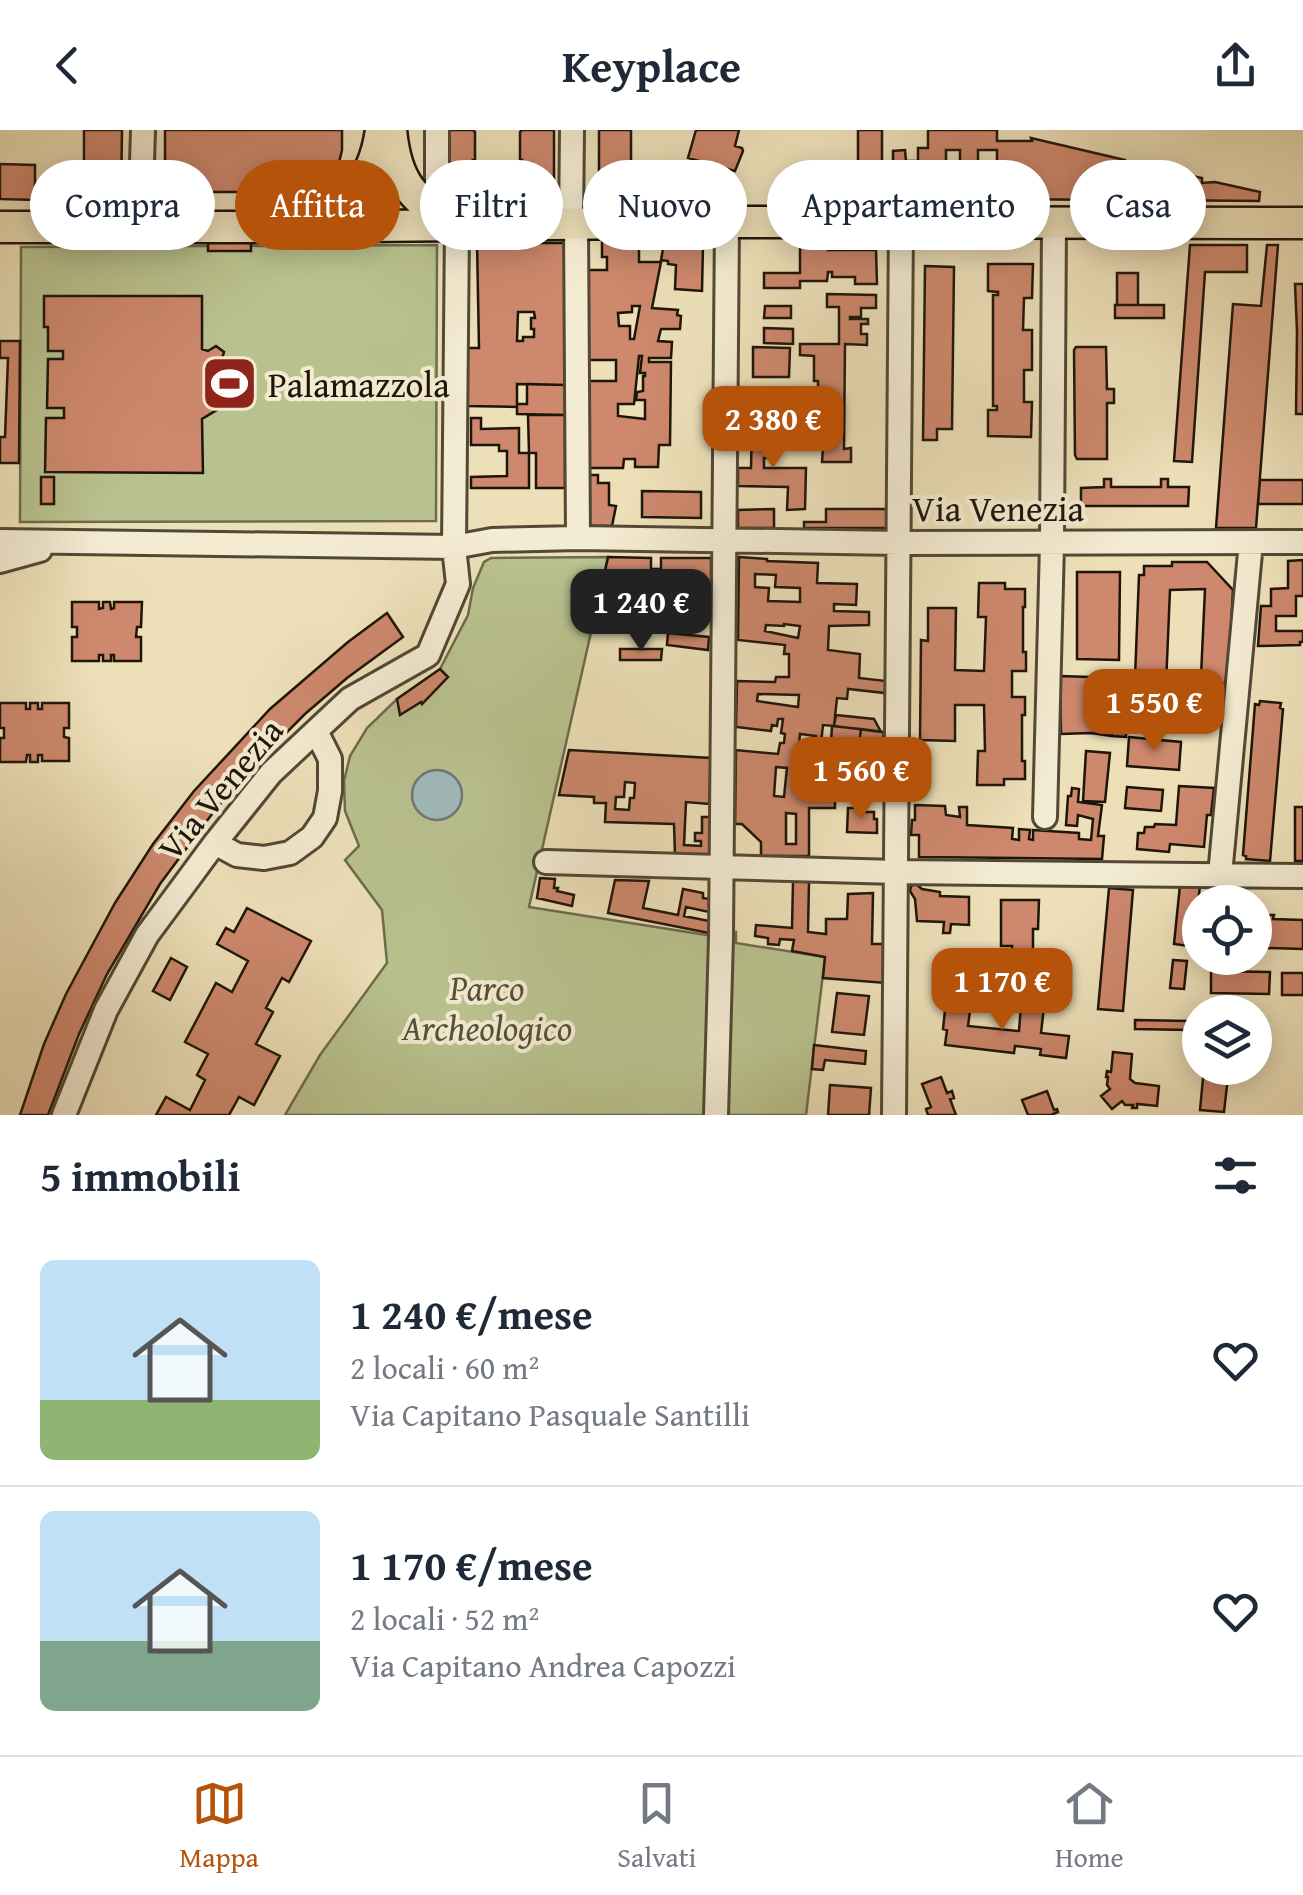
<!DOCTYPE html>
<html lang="it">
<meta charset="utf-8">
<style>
:root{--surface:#fff;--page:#f2f2f3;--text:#1f2937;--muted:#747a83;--line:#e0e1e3;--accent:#b45309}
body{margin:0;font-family:"Gentium Book Plus",serif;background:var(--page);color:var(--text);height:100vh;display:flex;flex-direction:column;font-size:38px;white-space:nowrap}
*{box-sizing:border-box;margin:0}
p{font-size:32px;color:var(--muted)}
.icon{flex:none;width:55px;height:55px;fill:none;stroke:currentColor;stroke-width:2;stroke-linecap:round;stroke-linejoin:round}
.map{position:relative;height:985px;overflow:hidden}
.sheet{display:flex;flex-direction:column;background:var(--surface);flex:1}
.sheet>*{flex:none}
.banner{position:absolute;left:30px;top:30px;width:1245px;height:90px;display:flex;gap:20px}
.controls{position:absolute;left:1182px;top:755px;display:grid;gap:20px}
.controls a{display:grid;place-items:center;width:90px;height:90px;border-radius:50%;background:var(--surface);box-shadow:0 5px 25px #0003;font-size:50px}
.price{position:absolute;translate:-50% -85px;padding:0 22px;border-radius:20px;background:var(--accent);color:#fff;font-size:32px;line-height:65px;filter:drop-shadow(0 2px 5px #0008)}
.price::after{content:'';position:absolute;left:50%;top:60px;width:30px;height:22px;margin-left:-15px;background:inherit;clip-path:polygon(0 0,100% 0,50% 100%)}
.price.current{background:#222;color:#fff}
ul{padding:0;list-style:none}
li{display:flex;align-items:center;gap:30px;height:250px;padding:0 40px}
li+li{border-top:2px solid var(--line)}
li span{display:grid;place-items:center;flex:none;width:280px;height:200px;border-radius:15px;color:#555}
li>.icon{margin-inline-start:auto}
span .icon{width:120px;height:120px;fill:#fffc;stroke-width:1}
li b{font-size:42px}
h2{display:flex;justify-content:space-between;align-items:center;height:120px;padding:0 40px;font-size:42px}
.pill{padding:0 35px;border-radius:45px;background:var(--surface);box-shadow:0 5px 25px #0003;font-size:35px;line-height:90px}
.pill.current{background:var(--accent);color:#fff}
header{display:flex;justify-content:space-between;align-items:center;height:130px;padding:0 40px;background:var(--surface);font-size:45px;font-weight:700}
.tab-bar{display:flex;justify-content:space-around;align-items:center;height:140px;border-top:2px solid var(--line);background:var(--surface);font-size:28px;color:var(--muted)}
.tab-bar a{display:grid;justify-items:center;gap:5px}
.tab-bar .current{color:var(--accent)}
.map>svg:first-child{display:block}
</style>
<header><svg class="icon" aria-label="back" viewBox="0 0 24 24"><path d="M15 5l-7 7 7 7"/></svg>Keyplace<svg class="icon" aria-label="share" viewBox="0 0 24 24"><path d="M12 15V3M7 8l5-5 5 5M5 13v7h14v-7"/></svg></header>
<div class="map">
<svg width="1303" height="985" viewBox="0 0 1303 985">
<rect width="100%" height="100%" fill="#ede0b9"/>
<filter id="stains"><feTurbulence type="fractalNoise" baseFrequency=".002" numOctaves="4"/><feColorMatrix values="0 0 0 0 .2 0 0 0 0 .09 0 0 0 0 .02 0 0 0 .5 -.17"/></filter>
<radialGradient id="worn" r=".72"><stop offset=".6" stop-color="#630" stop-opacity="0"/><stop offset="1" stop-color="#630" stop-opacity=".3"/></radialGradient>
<path fill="#b9c28f" stroke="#6c6c4c" stroke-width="2.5" d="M437,115l-1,276 -416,1 1,-275z
M608,427l-79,350 184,29 1,-4h22v11l89,14 -19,158h-521l35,-60 67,-92 -5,-53 -37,-50 14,-14 -14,-35 -1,-30 6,-25 17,-28 30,-29 43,-30 28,-54 5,-27 11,-26 7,-4z"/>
<path fill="#a0babc" stroke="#6c7874" stroke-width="2.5" d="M412 665a25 25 0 1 1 50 0a25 25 0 1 1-50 0Z"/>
<path fill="#cd886d" stroke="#1e1509" stroke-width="2.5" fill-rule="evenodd" d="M84,0h38l-1,70h-54v-30h17z
M165,0h177v20l-5,21 -7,7 -9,4 -1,10h-155z
M441,0h32l2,2v28h-2l2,5 45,1 2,-6h-2v-28l2,-2h32v63l-2,2h-109z
M599,0h32v65h-32z
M696,0h43l-4,16 7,2 1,3 -8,20 -47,-13z
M858,0h24v32h11v-11l12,-1 1,11h12v-13h10v-18h69v11h35l-1,-3 94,22v40l-128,-1v-49h-19v48l-120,-1zM946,20h14v27h-14z
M0,34l35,1v35l-35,-1z
M1150,36l3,1v6h11v4l18,-1v-2l20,4v5l13,-1 45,10 -1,9 -109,-1z
M602,110h37v22h22l-9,46 26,2 -1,5 4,1 -1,13h-19l-3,12 14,1 -1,16h-22v4h22l-1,83h-11l-1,22h-23v-8h-11l-1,9h-35v-87h28v-21h-28v-90h19v-13h-5zM632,176h8l-6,33h-4v-13h-11l-1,-13 14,-1zM639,226h3l-2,17h5v3h-2v15l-6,1 -1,8h9v19l-27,-3v-12h16z
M208,111h43v10h-43z
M477,113h89l-1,142 -48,-1v23l-50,-1v-58h12zM518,182h16l1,6h-4v11h3v8h-11v4h-6z
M664,113l39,3 -1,45 -27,-2 1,-24 -8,-1v-3l-7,-1z
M1190,115h57v27h-42l-13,190 -18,-1z
M1267,115h11l-22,283h-40l17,-224 28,2z
M800,116l28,1v3h48l1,34h-22v-7h-23v-5h-4l-1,9h-27v7h-36v-15h36z
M988,134h45l-1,34h-8l-1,32h9v40h-8v32h8l-1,35 -43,-1v-26h9v-4h-4v-111h5v-3l-10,-1z
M925,136l29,1 -2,162h-15v11h-14z
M1117,143h21v32h-21z
M1295,154h8v130h-7l1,-82z
M827,164l49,1v13h-15v9h-11v2h18v5h-7v10h6v11l-22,-1 -1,105 7,-1v14h-29l1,-14h-5v-52h6v-7h-6v-8h-4v-25l-14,-1v-11h39v-37h-12z
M44,166h158v53l6,2 8,-5 8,6 -3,10 6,13 1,10 -3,14 -5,9 -18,11 1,54 -158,-1 1,-54h18v-10h-17l1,-49h15v-8h-15v-24h-4z
M1115,175h49v13h-49z
M765,176h26v12h-27z
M764,198l29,1v15l-29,-1z
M0,211h20l-1,122h-19v-26h5l3,-79h-8z
M753,217l37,1 -1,29h-36z
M1076,217h30l1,42h7v14h-7v56h-30l-2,-4 -1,-105z
M527,254l38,1v30l-48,-1v-10h10z
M528,285h37v73h-29v-35h-7v35h-58v-11l36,-1v-25h-8v-6h-28v-27h10v11l38,-1v25h10z
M752,293h13l-1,21h13l-1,14h-12v10h42l-1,41 -18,1 1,-23 -50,-1v-18h13z
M587,345h11v8h11v22l7,1 -4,20h-25z
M41,347h13v27h-13z
M1104,349h7v8h50v-8h7v8h21l-1,19h-107v-18l23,-1z
M1260,350h43v24h-45z
M642,361l59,1v26l-59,-1z
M774,379v19h-36v-18z
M826,379h62v19h-84v-6h22z
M608,427l43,1v11h10v-11h50v34l-110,-2z
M739,427l28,2v2l51,2 -1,20 40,1 -1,21 -22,-1v7l35,1v13l-40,1 -1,24 32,4 -1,24 27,3 -1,12 -37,-4 -1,10 -10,-1 -3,28 -11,-1 -2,18 -5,-1v-6l-16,-2 -1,10 14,1 -1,8h-3l1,6 29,4 1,-13 48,4v28l-50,-5 1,-8h-15l-1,14 14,1v14l-2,1v9h-26v48h-48v-14l-19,-18h-7l1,-74 42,4 2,-11h4l1,-9 -4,-1 2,-14h-5l-1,7 -5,-1 -1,6 -35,-4 1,-46 38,1 1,-5h13v-23h-5l1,-9 -47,-5zM755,444l21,1 -1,12 25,1v14l-32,-1 1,-13 -14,-1zM784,494l16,2 -2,12 -33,-7 1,-6 18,1zM758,564l41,1 -1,12 -41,-6zM776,637l11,1 -3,29 -10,-1zM786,683l10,1v30h-10z
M1303,430v36h-7v20h-20v15h27v11h-3v3l-42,1 3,-40h10v-17l17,-1v-27z
M1172,432h35l26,28 -5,94 -25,-1v-7h-2l4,-87 -35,1 -4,95 -39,-3v-5h8l4,-102h5v-9h28z
M1077,442h43l-1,88 -42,-1z
M979,453h26v6h20v18h-2v45h3v19h-14v26h13v18h-3v46h3v18h-21v6h-27l1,-34h7l-1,-46h-29v36l-35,-1 1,-100 7,1v-33h28l-1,62 29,1 2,-54h-8z
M689,461l22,1v16l-14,-4v5h-9z
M72,472h27v7l4,-1v-6h7l1,7 3,-1v-6h28l-1,25h-4l-1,10h5v24h-27v-6h-3v6h-8v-6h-4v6h-27v-24h5v-10h-5z
M387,483l16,24 -56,41 -42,36 -39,39 -51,57 -55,74 -53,90 -28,60 -31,81h-28l24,-71 22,-50 49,-91 38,-59 41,-53 76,-82 78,-67z
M668,503l41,4 -1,13 -41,-5z
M620,519h42l-1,11h-41z
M440,539l8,8 -26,27 -1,-2 -21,13 -3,-16z
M1060,546l29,1v44h24l-1,15 -21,-3 -30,1z
M1089,547h25v44h12v16l-14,-1 1,-15h-24z
M1260,571l21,2 -1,5 3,1 -13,152 -24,-2v-3l-3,-1 12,-151 4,1z
M0,573h26v6h4v-6h8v6h4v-6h27v25h-5v9l5,1v23h-27v-6h-4v7h-8v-7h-3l-1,7h-26v-24h4v-10h-4z
M836,585l38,4 7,13 -47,-6z
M832,596l29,3 -2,15 -28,-2z
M861,599l23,3 -2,15 -23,-3z
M1129,607l52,5 -2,28 -52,-4z
M569,620l142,8 -2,46 -23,-2 -2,43 17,1v-5h-6v-8h7v-16h9v41l-36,-2 -1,-32 -69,-2 1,-19h-12v-6l-35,-2zM625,652l10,1 -1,15h-4l-1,12 -14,-1 1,-12h8z
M1086,621l24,2 -5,49 -22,-1z
M1179,656l35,2 -3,27h-4l-3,32 -34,-3 -1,8 -32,-3 1,-16h6l1,-6h9l1,-3 21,1z
M1127,657l36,3 -2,21 -36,-3z
M1072,658l7,1 -1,13 24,3 -4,31h6l-2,23 -183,-2v-22h-8l1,-15h3v-15l30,1 1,9 14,2 -1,-10h8v18l46,3 -1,11 7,1v-11l11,1 -1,9 4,1v-10l46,3v6l12,1 2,-21 -15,-4 -1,11 -11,-1 2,-29h3z
M1295,677h8v54h-8z
M848,678h12v4h14v7h3v14l-30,-1z
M540,748l15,1 -1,9h4l-1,3 17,4 -2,11 -35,-8z
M615,750l34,1 -6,27 35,7 5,-26 20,4v5l6,1v13l-23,-5 -2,9 25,5v12l-101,-20z
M793,751l16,1 -1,50 18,2v-15h21l1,-25 25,-1 -1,51h14v39l-63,-5 2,-21 -33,-6 2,-11 -14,-1 -1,6 -11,-1v-6l-13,-2 1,-11 36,3z
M916,754l6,5 18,3v4l29,1v28l-18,-1 -1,9h-7l1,-11 -27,-1 -2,-22 -5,-8 1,-5z
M1180,755l20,1 -4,35 -5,-1 -2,26 -15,-2z
M1109,758l24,2 -10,121 -25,-2z
M1001,770h38l-1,29h-5v31h-20l-1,-14h-11z
M247,778l64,33 -22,41 -7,-4 -16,30 7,4 -17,32 24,12 -26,49 -15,-8 -10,18h-73l10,-18 24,13 15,-30 -8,-5 11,-21 -23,-12 31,-59 16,9 16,-31 -31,-17 9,-16 8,4z
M1255,785h19l-1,4 30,1v29l-37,-1v-4h-11z
M960,821h22v36h-22z
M171,828l16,9 -17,33 -17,-9z
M1173,830l14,1 -3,28 -14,-1z
M1211,841l59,1 -1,22 -58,-1z
M1282,843h21v22h-21z
M837,863l32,3 -5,39 -32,-3z
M946,871l25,3 -3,22 51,5 2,-26 23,2 -3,26 28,3 -3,22 -26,-3 1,-6 -26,-3 -1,7 -69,-8 2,-15 -4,-1z
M1135,890l53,1v9l-53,-1z
M814,915l52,6 -1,13 -40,-4 -2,10 -11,-1z
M1113,922l19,2 -2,25 5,4 24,3 -2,20 -20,-2v4h-5l1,-3h-8l-3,-4 -10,8 -11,-13 9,-7 -3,-4 1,-8h-2l1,-6 4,1z
M1204,938h25l-5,44 -24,-2z
M941,947l6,16 5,-2 2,7 -4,1 6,16h-28l-2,-6 5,-2 -9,-23z
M830,955l41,3 -2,27h-41z
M1047,961l7,19 3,-1 1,3 -7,3h-23l-6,-15z"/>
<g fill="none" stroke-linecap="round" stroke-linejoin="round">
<defs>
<path id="minor" d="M437,0v59l4,28
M571,94l1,-94
M576,94l2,314
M140,98l3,-98
M0,411l454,6 38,-7 86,-2 321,5 404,-1
M0,431l40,-11
M1045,687l7,-273 2,-321
M215,713l22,12 27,3 26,-5 22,-16 13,-19 5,-27v-32l-14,-28
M546,732l351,10 406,4
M1220,745l31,-333
M64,985l42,-105 41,-75 68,-92 56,-70 79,-74 78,-44 30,-71 -4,-37 3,-321
M716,985l5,-178 6,-715
M894,985l7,-893"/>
<path id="major" d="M391,0c5,53 22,70 66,96
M301,90c49,-14 73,-39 80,-90
M0,97h274l453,-5 576,1"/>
</defs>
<use href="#minor" stroke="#524835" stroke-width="28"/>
<use href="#major" stroke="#1e1509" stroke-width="35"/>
<use href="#minor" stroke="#f3ebd2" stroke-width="22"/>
<use href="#major" stroke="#ede0b9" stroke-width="30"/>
</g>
<defs>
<symbol id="stadium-square" viewBox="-11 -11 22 22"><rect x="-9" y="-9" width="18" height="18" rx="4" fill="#8f2418" stroke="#f3ebd2"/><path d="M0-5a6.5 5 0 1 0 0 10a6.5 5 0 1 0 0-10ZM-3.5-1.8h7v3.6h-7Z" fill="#fff"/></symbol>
</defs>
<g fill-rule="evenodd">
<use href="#stadium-square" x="198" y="222" width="63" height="63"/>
</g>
<g text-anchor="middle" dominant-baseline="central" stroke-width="8" stroke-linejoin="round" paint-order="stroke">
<g font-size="35" fill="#1e1509" stroke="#f3ebd2" text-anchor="start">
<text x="268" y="254">Palamazzola</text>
</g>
<g font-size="35" fill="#1e1509" stroke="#f3ebd2">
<text x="998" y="378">Via Venezia</text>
<text transform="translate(220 659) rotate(-50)">Via Venezia</text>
</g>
<g font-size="35" font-style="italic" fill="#545238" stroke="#f3ebd2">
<text x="487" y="857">Parco<tspan x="487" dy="40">Archeologico</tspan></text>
</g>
</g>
<rect width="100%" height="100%" filter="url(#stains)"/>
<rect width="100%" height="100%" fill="url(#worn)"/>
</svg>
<div class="controls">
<a><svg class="icon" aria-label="locate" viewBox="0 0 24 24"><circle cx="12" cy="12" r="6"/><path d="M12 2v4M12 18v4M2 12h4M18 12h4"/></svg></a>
<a><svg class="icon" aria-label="layers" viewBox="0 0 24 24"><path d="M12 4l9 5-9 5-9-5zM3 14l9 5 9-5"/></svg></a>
</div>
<b class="price" style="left:773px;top:341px">2 380 €</b>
<b class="price current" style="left:641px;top:524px">1 240 €</b>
<b class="price" style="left:1154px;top:624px">1 550 €</b>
<b class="price" style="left:861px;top:692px">1 560 €</b>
<b class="price" style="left:1002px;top:903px">1 170 €</b>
<div class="banner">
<a class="pill">Compra</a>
<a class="pill current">Affitta</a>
<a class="pill">Filtri</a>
<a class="pill">Nuovo</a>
<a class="pill">Appartamento</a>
<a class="pill">Casa</a>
</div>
</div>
<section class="sheet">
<h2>5 immobili<svg class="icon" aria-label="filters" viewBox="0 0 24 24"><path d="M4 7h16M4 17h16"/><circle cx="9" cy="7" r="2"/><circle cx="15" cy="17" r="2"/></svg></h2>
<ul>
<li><span style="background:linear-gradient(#bfe0f5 70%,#8fb573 0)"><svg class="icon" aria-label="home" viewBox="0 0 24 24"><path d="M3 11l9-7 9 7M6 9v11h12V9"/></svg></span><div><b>1 240 €/mese</b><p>2 locali · 60 m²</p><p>Via Capitano Pasquale Santilli</p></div><svg class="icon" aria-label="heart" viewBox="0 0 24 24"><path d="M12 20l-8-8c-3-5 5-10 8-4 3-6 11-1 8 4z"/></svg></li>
<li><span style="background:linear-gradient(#bfe0f5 65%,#7fa58c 0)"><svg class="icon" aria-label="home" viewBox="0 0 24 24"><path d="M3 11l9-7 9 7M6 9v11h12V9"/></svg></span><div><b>1 170 €/mese</b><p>2 locali · 52 m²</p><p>Via Capitano Andrea Capozzi</p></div><svg class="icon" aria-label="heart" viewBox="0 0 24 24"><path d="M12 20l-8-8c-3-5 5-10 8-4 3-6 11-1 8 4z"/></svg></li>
</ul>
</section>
<nav class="tab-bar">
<a class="current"><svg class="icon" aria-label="map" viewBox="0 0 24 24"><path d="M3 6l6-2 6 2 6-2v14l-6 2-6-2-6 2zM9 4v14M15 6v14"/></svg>Mappa</a>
<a><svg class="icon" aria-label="saved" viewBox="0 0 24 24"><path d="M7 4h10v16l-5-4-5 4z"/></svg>Salvati</a>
<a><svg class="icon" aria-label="home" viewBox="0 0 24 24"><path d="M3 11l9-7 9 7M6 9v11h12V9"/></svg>Home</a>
</nav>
